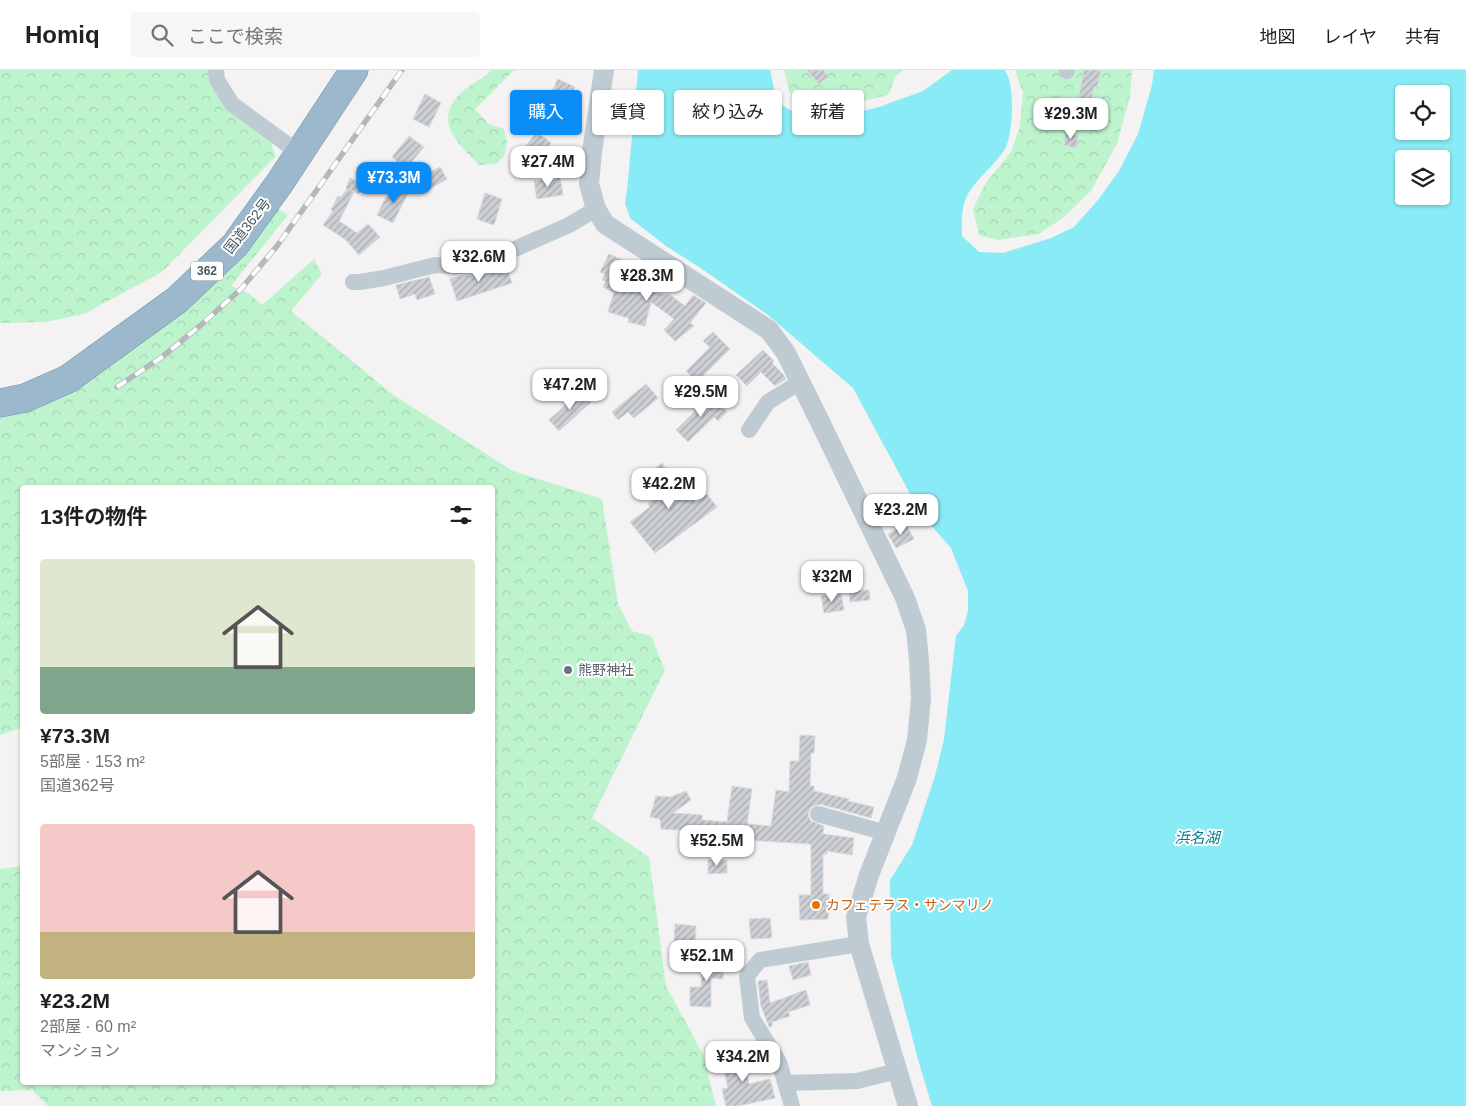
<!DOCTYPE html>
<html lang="ja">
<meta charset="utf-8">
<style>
:root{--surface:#fff;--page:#f6f6f6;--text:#202124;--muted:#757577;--line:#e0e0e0;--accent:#0a8df7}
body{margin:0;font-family:Arial,"Noto Sans JP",sans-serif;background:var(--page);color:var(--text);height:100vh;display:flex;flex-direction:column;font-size:19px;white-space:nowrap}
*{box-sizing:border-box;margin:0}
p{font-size:16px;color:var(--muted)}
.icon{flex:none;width:28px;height:28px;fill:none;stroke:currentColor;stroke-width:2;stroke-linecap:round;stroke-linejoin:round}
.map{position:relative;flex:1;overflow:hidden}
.panel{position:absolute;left:20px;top:415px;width:475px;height:600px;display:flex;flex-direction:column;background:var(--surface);border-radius:5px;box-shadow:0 1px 4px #0004}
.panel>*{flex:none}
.top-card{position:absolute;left:510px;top:20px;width:475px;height:45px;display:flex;gap:10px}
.buttons{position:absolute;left:1395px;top:15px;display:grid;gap:10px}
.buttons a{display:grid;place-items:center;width:55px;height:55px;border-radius:5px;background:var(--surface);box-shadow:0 1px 4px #0004;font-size:25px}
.price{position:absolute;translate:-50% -42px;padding:0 11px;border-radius:10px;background:#fff;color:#222;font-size:16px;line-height:32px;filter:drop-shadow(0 1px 2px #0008)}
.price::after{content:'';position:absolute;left:50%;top:30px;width:15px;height:11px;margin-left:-8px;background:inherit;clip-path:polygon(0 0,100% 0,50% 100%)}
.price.active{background:var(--accent);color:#fff}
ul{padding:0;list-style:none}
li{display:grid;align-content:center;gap:10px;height:265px;padding:0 20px}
li span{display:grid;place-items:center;height:155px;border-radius:5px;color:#555}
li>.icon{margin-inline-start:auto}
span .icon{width:90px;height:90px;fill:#fffc;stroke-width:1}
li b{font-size:21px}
h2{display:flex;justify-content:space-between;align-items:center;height:60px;padding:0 20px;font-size:21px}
.pill{padding:0 18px;border-radius:5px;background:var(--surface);box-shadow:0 1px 4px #0004;font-size:18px;line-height:45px}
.pill.active{background:var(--accent);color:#fff}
header{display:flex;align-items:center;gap:30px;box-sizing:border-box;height:70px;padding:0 25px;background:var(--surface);border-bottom:1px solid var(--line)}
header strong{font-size:24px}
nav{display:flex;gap:28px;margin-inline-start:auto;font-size:18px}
.search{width:350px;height:45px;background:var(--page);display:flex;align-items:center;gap:12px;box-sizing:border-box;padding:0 18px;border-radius:5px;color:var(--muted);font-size:19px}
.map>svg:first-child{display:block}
</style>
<header>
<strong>Homiq</strong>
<div class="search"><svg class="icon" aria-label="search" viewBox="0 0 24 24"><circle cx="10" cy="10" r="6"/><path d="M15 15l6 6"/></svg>ここで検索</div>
<nav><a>地図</a><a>レイヤ</a><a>共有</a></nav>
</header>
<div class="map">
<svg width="1466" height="1036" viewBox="0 0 1466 1036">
<defs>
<pattern id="forest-crowns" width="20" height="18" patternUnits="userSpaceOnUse" patternTransform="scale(1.25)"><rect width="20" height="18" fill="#bef4cd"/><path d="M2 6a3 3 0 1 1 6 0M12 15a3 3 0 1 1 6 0" fill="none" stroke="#a5d3b3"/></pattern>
<pattern id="building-hatch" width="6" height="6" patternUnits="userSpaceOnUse" patternTransform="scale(1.25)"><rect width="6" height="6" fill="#ccd0d5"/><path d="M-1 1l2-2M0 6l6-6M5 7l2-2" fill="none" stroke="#a8acb0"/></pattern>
</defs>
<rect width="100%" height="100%" fill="#f4f2f2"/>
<path fill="url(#forest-crowns)" d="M0,0h220l12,34 38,37 6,15 -114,116 -78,42 -38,8 -46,1z
M492,0h22l-39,39 14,15 15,5 3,12 -2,14 -9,9 -17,1c-21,-22 -47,-44 -18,-72 9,-9 22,-14 31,-23z
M784,0h119l-7,6 -8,19 -59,14 -30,-4 -10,-14z
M1015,0h117l-2,27 -13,47 -26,47 -27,26 -25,17 -42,6 -18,-5 -6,-26 12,-25 26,-32 9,-26 3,-33z
M278,139l10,6 -57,71 19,8 12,11 52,-46 8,15 -31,37 101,83 121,77 89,28 16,105 14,27 19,5 14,34 -73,148 57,39 17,129 37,68 13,52h-668l-16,-16 -32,1v-222l22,-3v216h470v-594h-470v240l-22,7v-323l55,-15z"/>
<path fill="#88ebf5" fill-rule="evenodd" d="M638,0h132l7,32 23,14 39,1 40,-10 44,-16 29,-21h52c12,12 9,65 1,79 -9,15 -33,34 -39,49 -5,12 -4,25 -4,38l17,16 24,1 48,-15 23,-11 24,-27 21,-29 19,-37 14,-49 2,-15h312v1036h-534l-13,-43 -28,-106 -1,-77 22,-35 23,-69 9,-37 12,-103 8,-11 4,-14v-20l-17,-43 -30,-34 -68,-126 -85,-73 -66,-46 -36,-23 -36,-28 -5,-15 2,-12zM1404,24h37v37h-37zM1404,89h37v37h-37z"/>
<path fill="url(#building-hatch)" stroke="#d6d9de" d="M807,0h16l5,6 -9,8z
M1084,0h17l-4,17h-3l-7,32 -12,-2z
M558,9l17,8 -13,24 -16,-8z
M425,24l16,9 -12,24 -16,-8z
M537,62l14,11 -17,21 -14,-11z
M1066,63l12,3 -2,12 -12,-3z
M409,66l15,11 -39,47 -5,-3 17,-30 -5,-4z
M440,97l7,12 -26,15 -7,-13z
M560,107l3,18 -26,4 -3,-18z
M350,108l14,7 -5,9 -9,-4 4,2 -15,29 18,12 11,-9 12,13 -21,18 -13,-15 -23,-15 10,-14 -2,-1 7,-14 3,1 6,-8 -1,-1z
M414,111l-21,42 -16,-8 9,-18z
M485,123l17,6 -8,26 -17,-6z
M609,184l18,8 -10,22 51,11 1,-1 16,12 8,-11 13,8 -16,20 4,3 -19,15 -11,-11 10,-11 -23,-17 -6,24 -17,-4 1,-4 -21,-6 7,-23 -2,3 -10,-5 3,-6 -4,-1 3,-6 -5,-2z
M506,197l6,16 -55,18 -7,-22 10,-3 24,-2v1z
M429,207l6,17 -18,6 -2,-6 -15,5 -4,-14z
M713,262l17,17 -33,33 -11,-11 24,-24 -7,-6z
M763,280l11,11 -2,2 11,11 3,5 -11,7 -14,-14 -14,14 -11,-11z
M646,314l12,14 -24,20 -6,-6 -10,8 -6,-8z
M581,321l10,11 -32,29 -10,-11z
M711,325l16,17 -9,9 -4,-4 -26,25 -12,-12z
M662,393l9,13 4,-3 21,29 11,-8 10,13 -62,46 -25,-31 20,-15 -2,-3 10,-8 -14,-19z
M906,454l8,15 -18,9 -8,-14z
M869,520l1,10 -20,2 -1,-11z
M841,524l3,16 -20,3 -3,-17z
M800,665l15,1 -1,17h-3l-1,33h4v5l35,8 -1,2 26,6 -3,11 -51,-14 -9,3 -2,4 -1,5 3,5 13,5 -1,8 31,4 -2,17 -25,-4v3h-4v40h6l-1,25 -28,1 -1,-25h12v-51l-99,-6v-6l-51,-3 -1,-10 -10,-2 6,-21 15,1 15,-6 5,9 -18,13 29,2v5l25,2 5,-36 20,3 -5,35 24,2 5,-36 13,2 1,-31h9z
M708,790h19v13l-19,1z
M770,848l2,20 -21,1 -2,-20z
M675,854l21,2 -1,20 -21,-2z
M703,888l21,1 -1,20 -12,-1v29l-21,-1v-19h11z
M808,892l3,13 -18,5 -4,-14z
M767,910l3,23 36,-13 4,15 -22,7 2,4 -18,6v4l-3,1 -8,-21 -3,-25z
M742,981l7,33 21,-5 5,19 -37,8h-12l-4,-17 6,-1 -7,-32z"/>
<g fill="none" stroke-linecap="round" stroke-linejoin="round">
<defs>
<path id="trunk" d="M0,333l25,-5 43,-19 109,-79 58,-55 44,-61 75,-114"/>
</defs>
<use href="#trunk" stroke="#7197b0" stroke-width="29"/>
<path stroke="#bfcbd2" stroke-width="16" d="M216,0l1,10 15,24 67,49
M1067,1v-1
M353,212h7l24,-4 51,-13 19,1 25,-1 90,-40 27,-16
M749,360l19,-28 32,-20
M818,744l68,19
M786,1013l71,-2 40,-10
M792,1036l-13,-44 -27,-44 -5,-42 13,-16 99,-16"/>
<path stroke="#bfcbd2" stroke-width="20" d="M604,0l-12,82 -3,32 7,25 9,15 164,106 17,23 36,73 83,172 11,32 3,30 2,38 -4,42 -10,38 -38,97 -13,42 3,27 49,162"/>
<use href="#trunk" stroke="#9bb8cc" stroke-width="28"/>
<defs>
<path id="rail" d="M117,317l45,-30 39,-32 40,-36 36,-43 125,-176"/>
</defs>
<use href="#rail" stroke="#b4b8bd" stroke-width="5.5"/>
<use href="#rail" stroke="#fff" stroke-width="4" stroke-dasharray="11" stroke-linecap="butt"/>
</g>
<circle fill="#6b7280" stroke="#fff" stroke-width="2" cx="568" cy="600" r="5"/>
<circle fill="#e8710a" stroke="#fff" stroke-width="2" cx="816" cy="835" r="5"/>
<g text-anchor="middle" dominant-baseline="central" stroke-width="4" stroke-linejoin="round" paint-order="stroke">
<rect fill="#fff" stroke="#7f8a91" stroke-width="1" x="191" y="191.5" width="32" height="19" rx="4"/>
<g font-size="12" font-weight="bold" fill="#485862">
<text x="207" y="201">362</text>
</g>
<g font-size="14" fill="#485862" stroke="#fff">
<text transform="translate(247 156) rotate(-52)">国道362号</text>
</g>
<g font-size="14" fill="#5b616d" stroke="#fff" text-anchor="start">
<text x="578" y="600">熊野神社</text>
</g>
<g font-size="14" fill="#c56008" stroke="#fff" text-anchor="start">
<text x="826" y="835">カフェテラス・サンマリノ</text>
</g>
<g font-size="15" font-style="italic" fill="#057d89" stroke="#fff">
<text x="1197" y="767">浜名湖</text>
</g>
</g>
</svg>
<div class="buttons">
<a><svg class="icon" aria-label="locate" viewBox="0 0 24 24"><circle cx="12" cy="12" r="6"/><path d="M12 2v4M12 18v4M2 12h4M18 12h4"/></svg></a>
<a><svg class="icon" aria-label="layers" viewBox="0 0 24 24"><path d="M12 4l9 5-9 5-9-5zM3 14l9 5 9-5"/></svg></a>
</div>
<b class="price" style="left:1071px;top:70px">¥29.3M</b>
<b class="price" style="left:548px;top:118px">¥27.4M</b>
<b class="price active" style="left:394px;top:134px">¥73.3M</b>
<b class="price" style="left:479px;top:213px">¥32.6M</b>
<b class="price" style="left:647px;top:232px">¥28.3M</b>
<b class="price" style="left:570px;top:341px">¥47.2M</b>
<b class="price" style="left:701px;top:348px">¥29.5M</b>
<b class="price" style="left:669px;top:440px">¥42.2M</b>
<b class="price" style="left:901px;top:466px">¥23.2M</b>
<b class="price" style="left:832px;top:533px">¥32M</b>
<b class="price" style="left:717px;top:797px">¥52.5M</b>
<b class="price" style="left:707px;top:912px">¥52.1M</b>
<b class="price" style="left:743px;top:1013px">¥34.2M</b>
<div class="top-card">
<a class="pill active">購入</a>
<a class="pill">賃貸</a>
<a class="pill">絞り込み</a>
<a class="pill">新着</a>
</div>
<section class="panel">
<h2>13件の物件<svg class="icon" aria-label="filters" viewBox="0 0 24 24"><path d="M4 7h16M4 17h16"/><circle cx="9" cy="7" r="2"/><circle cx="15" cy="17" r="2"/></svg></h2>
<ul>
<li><span style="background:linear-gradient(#dfe7d0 70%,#7fa58c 0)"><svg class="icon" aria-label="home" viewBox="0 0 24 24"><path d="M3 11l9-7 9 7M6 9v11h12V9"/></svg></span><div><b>¥73.3M</b><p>5部屋 · 153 m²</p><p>国道362号</p></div></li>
<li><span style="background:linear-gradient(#f6c9c9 70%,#c2b280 0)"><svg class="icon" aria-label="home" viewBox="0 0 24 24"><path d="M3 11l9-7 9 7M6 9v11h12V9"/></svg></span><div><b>¥23.2M</b><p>2部屋 · 60 m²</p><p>マンション</p></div></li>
</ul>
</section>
</div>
